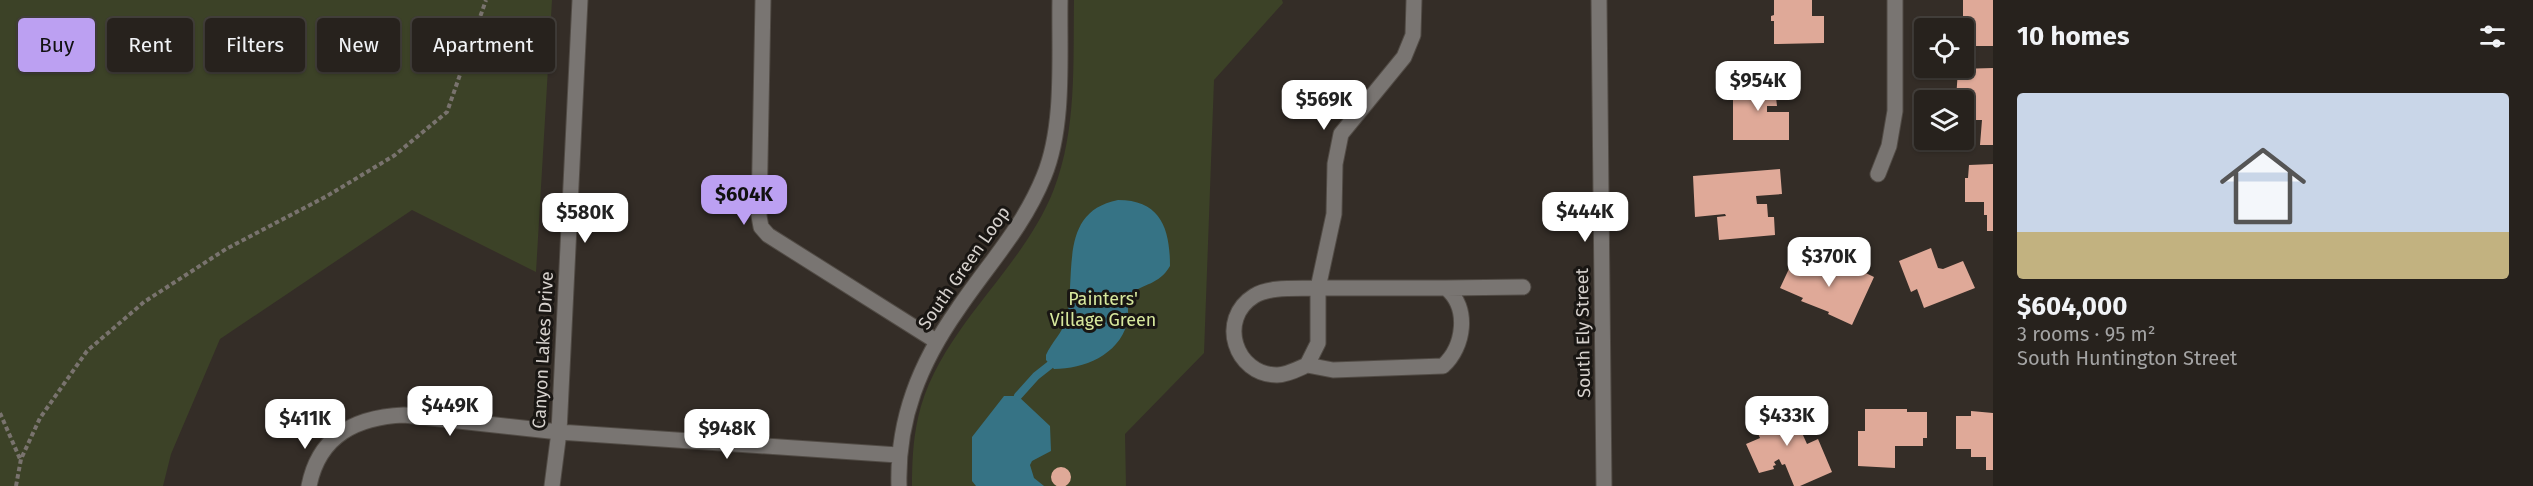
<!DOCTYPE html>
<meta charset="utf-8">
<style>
:root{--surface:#27221d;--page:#332f2a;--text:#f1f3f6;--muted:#a4a4a4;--line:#433f3b;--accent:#bca0f2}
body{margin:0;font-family:"Fira Sans",sans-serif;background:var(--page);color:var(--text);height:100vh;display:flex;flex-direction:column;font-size:22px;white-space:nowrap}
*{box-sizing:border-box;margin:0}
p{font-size:20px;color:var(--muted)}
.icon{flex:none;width:33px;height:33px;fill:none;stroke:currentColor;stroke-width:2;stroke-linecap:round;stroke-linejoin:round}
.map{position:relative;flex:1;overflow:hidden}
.panel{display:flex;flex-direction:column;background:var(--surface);width:540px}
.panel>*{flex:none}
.banner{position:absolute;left:18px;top:18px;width:570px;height:54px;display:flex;gap:12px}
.fabs{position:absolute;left:1914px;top:18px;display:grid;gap:12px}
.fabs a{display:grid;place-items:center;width:60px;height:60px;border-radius:6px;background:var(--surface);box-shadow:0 2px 4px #0004,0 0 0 2px var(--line);font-size:30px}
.price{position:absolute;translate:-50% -51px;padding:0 14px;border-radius:12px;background:#fff;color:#222;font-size:20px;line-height:39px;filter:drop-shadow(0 2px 3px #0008)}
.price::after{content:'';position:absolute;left:50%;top:36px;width:18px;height:14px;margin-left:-9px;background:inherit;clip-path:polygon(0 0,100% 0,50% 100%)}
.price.selected{background:var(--accent);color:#111}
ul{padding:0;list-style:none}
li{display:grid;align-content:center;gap:12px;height:318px;padding:0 24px}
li+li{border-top:2px solid var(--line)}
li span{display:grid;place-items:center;height:186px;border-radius:6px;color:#555}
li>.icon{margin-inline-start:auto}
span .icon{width:108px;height:108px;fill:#fffc;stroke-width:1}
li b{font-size:26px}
h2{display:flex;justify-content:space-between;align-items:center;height:72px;padding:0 24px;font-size:26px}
.chip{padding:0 21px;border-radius:6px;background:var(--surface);box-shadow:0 2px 4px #0004,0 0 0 2px var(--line);font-size:21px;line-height:54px}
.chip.selected{background:var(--accent);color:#111}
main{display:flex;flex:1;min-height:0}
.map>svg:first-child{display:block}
</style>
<main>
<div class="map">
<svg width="1993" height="486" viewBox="0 0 1993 486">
<rect width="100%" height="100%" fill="#342d27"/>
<path fill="#3c4227" d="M0,0h552l-16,272 -124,-62 -192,129 -49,115 -8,32h-163z
M1074,0h208l1,3 -69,77 -10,273 -79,81 1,52h-214c0,-23 1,-46 6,-68 20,-89 104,-146 136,-229 23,-60 19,-126 20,-189z"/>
<path fill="#367385" d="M1118,200c43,0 52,29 52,66 -11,19 -26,17 -41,29 -2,9 0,19 -2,29 -9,31 -43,45 -73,45l-8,-9v-5c5,-12 17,-23 20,-35 11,-44 -9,-108 52,-120z
M1004,396h14l32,30 1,25 -19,10 -2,4 4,13 10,8h-68l-4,-5v-44z"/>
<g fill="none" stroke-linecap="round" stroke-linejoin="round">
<path stroke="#367385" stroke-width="8" d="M1018,396l18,-20 14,-11"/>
</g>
<path fill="#dfa998" d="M1774,0h38v16h12v27l-50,1v-23h-3v-5l3,-1z
M1963,0h30v46h-29v-18h-7v-12h6z
M1993,68v77h-13l2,-25h-7v-14h-11v-6h-8l2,-31z
M1733,80h41l3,26h-10v6h22v28h-56z
M1993,164v67h-6v-16h-3v-13h-19v-24h3l1,-13z
M1780,169l2,25 -26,2 1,8h10l1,13h6l1,18 -56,5 -2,-23 9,-1 -1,-2 -30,3 -2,-41z
M1931,248l7,20 5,1 20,-8 12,27 -51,20 -7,-19 -6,3 -12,-31z
M1795,256l22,11 3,-5 22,12 5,-10 27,13 -22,48 -24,-11 1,-2 -28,-11 2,-3 -23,-10z
M1788,402l19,42 11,-5 14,33 -32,14h-6l-9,-22 -3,1 -3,-6 -5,3 2,3 -3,1 1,3 -15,4 -13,-29 14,-6 -9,-19z
M1865,409h42v3h20v26h-4v8h-28v22l-37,-2v-35h7z
M1971,411l22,2v57h-7v-13h-15v-8h-15v-33h15z
M1051 477a10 10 0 1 1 20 0a10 10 0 1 1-20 0Z"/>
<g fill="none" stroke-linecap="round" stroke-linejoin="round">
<defs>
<path id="minor" d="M763,0l-4,216 2,11 7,8 168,106
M1599,0l5,486
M1878,174l11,-28 6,-35v-111
M1318,288v55l-11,22c-9,4 -20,10 -30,10 -42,0 -60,-56 -23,-79 16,-10 44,-7 64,-8z
M1446,288l77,-1
M1307,365l26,5 110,-4c21,-19 27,-58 3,-78h-128l16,-74 1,-50 6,-30 63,-77 9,-22 1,-35
M309,486c10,-51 48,-69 95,-71l155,17 339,23
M552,486l7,-54 21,-432
M899,486c-2,-67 21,-123 59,-177 31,-46 65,-81 86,-133 21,-51 15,-121 16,-176"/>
</defs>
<use href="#minor" stroke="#514b45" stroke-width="17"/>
<path stroke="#79736e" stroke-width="4" stroke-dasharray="4.5 3" stroke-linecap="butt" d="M0,413l20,46
M16,486l5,-27 19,-41 47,-67 57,-49 82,-53 101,-53 68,-41 52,-43 39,-112"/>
<use href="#minor" stroke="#797572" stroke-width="15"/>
</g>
<g text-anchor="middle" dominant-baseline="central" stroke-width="6" stroke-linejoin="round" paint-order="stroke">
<g font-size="18" fill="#d6d1cd" stroke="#191613">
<text transform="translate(964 268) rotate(-55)">South Green Loop</text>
<text transform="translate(1583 333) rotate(-91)">South Ely Street</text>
<text transform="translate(543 350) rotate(-87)">Canyon Lakes Drive</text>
</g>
<g font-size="18" fill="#d7e89d" stroke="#191613">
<text x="1103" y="299">Painters'<tspan x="1103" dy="21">Village Green</tspan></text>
</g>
</g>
</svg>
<div class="fabs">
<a><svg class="icon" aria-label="locate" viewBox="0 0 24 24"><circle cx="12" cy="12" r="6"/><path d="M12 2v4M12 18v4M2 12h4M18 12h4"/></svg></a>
<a><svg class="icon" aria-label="layers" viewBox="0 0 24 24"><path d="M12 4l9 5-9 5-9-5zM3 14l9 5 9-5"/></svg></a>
</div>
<b class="price" style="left:1758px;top:112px">$954K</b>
<b class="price" style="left:1324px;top:131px">$569K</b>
<b class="price selected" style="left:744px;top:226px">$604K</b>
<b class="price" style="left:1585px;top:243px">$444K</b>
<b class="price" style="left:585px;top:244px">$580K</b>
<b class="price" style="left:1829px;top:288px">$370K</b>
<b class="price" style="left:450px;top:437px">$449K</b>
<b class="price" style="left:1787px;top:447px">$433K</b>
<b class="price" style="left:305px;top:450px">$411K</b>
<b class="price" style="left:727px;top:460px">$948K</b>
<div class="banner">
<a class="chip selected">Buy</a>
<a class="chip">Rent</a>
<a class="chip">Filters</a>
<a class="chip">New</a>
<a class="chip">Apartment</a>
</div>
</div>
<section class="panel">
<h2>10 homes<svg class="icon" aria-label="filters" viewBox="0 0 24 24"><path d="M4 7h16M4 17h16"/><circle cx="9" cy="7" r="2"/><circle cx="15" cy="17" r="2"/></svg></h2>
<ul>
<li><span style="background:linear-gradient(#c9d6e8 75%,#c2b280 0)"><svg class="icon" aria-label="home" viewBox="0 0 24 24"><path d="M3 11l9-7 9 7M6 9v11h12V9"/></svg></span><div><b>$604,000</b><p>3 rooms · 95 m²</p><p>South Huntington Street</p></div></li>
</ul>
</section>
</main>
